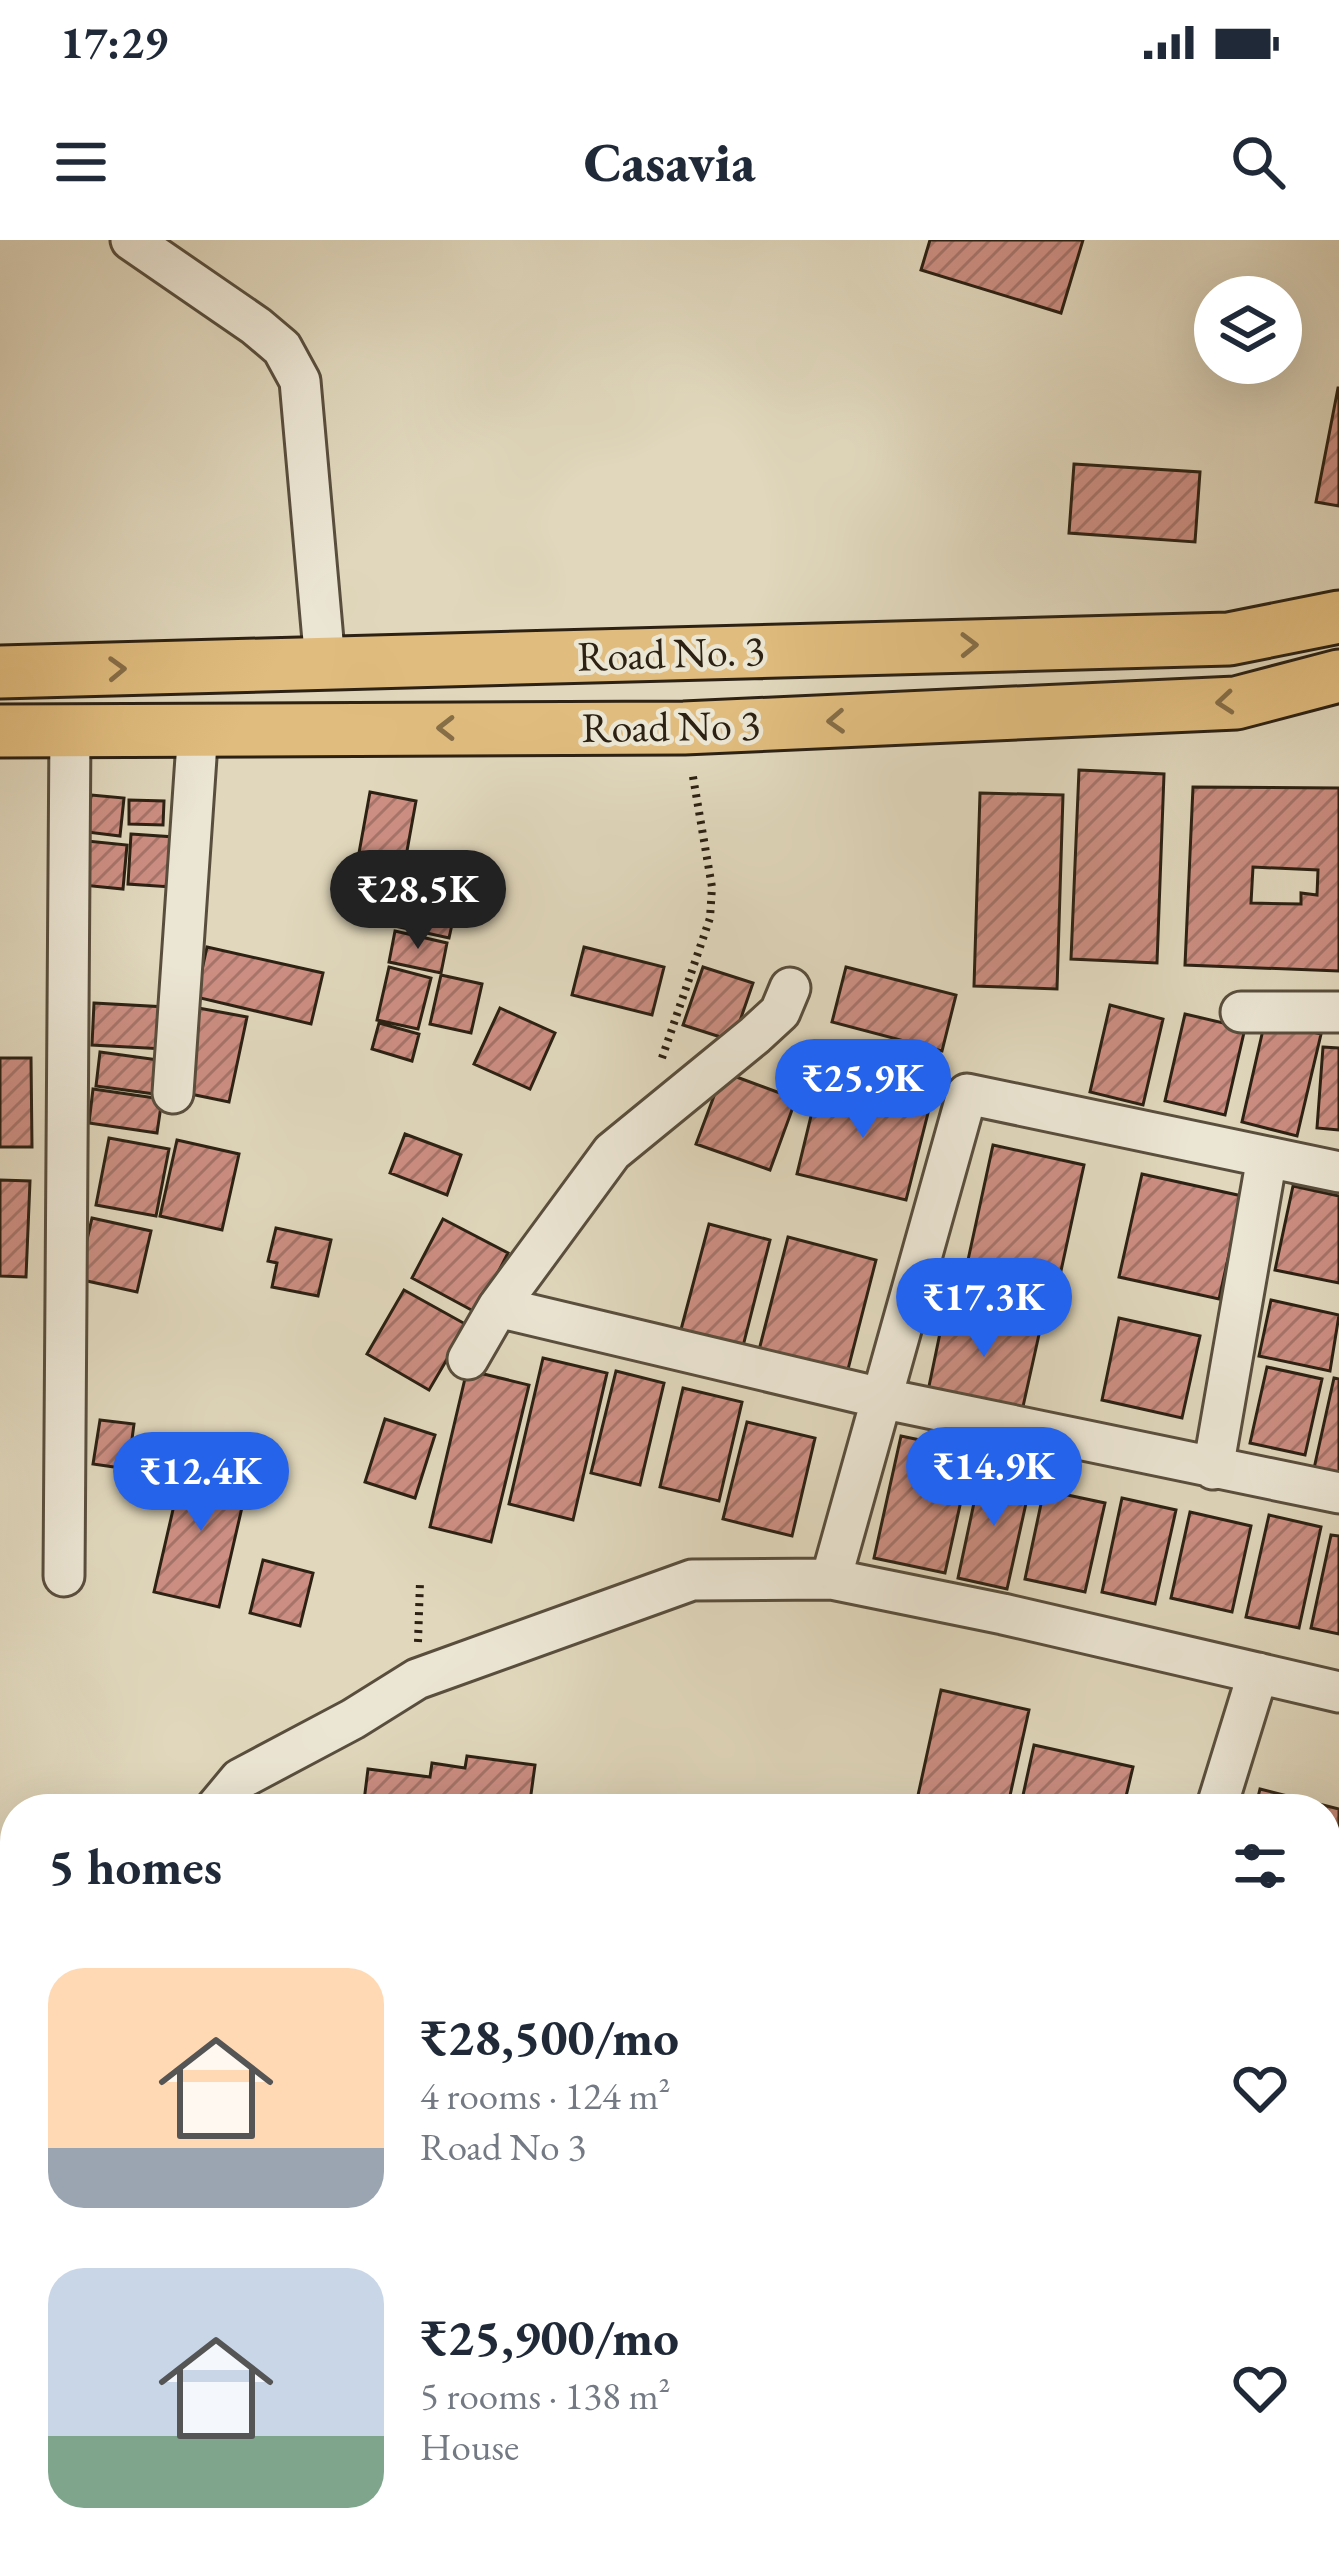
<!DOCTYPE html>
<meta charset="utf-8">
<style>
:root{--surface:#fff;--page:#f2f2f3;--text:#1f2937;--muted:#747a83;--accent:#2563eb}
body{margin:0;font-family:"EB Garamond",serif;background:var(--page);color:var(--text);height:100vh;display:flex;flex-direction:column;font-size:45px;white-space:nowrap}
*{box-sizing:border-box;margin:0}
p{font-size:39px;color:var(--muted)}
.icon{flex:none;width:66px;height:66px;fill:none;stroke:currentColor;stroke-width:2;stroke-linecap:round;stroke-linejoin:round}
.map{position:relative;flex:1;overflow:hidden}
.side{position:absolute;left:0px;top:1554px;width:1341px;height:768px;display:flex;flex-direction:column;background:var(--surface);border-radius:48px 48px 0 0;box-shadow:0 12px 48px #0002}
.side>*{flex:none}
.buttons{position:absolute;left:1194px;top:36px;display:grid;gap:24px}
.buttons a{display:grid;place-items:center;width:108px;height:108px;border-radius:50%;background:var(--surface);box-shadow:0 12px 48px #0002;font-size:60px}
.price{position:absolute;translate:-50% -102px;padding:0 27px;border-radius:42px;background:var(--accent);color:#fff;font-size:39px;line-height:78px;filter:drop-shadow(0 3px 6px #0008)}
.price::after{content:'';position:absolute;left:50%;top:72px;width:36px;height:27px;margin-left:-18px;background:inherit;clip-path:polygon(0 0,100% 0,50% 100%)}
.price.selected{background:#222;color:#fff}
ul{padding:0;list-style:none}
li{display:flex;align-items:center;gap:36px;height:300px;padding:0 48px}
li span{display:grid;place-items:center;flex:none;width:336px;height:240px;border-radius:36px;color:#555}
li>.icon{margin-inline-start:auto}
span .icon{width:144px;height:144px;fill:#fffc;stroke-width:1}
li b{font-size:51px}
h2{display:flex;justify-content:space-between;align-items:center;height:144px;padding:0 48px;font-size:51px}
.status{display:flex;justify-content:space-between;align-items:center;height:84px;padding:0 60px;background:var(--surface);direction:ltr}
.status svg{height:33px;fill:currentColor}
header{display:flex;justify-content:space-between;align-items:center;height:156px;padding:0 48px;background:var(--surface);font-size:54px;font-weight:800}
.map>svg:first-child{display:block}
</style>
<div class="status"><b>17:29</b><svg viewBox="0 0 49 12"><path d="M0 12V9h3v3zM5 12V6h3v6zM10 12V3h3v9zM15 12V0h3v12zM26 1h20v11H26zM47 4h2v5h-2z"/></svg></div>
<header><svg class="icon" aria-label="menu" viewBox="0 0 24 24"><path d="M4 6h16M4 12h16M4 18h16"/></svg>Casavia<svg class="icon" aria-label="search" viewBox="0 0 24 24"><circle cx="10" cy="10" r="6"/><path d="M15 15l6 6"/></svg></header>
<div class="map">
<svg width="1339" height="2322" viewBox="0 0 1339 2322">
<defs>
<pattern id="building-hatch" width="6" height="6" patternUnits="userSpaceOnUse" patternTransform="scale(3)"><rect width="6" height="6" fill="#cc8e82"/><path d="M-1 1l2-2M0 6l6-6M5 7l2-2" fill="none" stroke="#a67469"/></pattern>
</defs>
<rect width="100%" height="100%" fill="#e0d7bc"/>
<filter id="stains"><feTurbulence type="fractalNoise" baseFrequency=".00167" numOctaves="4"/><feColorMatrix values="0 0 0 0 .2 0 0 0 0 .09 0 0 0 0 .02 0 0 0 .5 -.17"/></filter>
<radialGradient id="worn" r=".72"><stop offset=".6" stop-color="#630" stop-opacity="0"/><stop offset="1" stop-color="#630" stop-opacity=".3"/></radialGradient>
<path fill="url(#building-hatch)" stroke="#2c2113" stroke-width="3" fill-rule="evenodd" d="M930,0h153l-22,73 -140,-43z
M1338,148h1v118l-23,-4z
M1074,224l126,8 -5,70 -126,-9z
M1079,530l85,4 -7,189 -86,-4z
M1193,547l146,1v183l-154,-6zM1253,627l65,3 -1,25 -16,-2v11l-50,-1z
M370,552l46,9 -13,72 -46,-9z
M980,553l83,2 -6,194 -83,-3z
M91,555l33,3 -4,38 -33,-4z
M129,560l35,1 -1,24 -34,-1z
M131,594l43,3 -3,50 -43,-3z
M87,601l40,4 -4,44 -41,-4z
M401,660l54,11 -6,27 -54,-12z
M395,691l52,12 -6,30 -52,-11z
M207,707l116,26 -12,51 -115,-27z
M584,707l80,20 -12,48 -80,-20z
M389,727l42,11 -13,51 -41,-9z
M703,727l50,16 -20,58 -50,-16z
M846,727l110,28 -14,56 -110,-29z
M441,735l41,9 -11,49 -41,-9z
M94,763l72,4 -2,42 -72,-4z
M1110,765l53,14 -20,86 -53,-13z
M193,767l54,10 -18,85 -53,-11z
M500,768l55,25 -25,56 -56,-25z
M1185,774l60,14 -20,87 -60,-14z
M1265,781l56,13 -24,102 -55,-14z
M379,783l40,11 -7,27 -40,-12z
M1323,807l16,1v82l-22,-2z
M100,812l66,9 -4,34 -66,-9z
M0,818h31l1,89h-32z
M723,832l73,27 -26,71 -74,-26z
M819,843l110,26 -23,91 -109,-26z
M93,849l69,10 -5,34 -68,-10z
M405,894l56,21 -14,40 -57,-22z
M109,898l60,11 -13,67 -60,-11z
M177,900l62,14 -17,76 -62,-14z
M993,905l91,20 -25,115 -91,-20z
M1142,934l100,22 -23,103 -100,-22z
M0,940l30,1 -4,96 -26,-1z
M1293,946l46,10v87l-64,-13z
M92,978l59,13 -14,61 -59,-13z
M443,979l65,34 -31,60 -65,-35z
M709,984l61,16 -29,114 -62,-17z
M276,988l55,12 -13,56 -46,-9 5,-24 -9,-2z
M788,997l88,23 -30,117 -88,-23z
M404,1050l63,35 -38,65 -62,-36z
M1271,1060l68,15 -9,56 -71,-15z
M945,1069l95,21 -18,81 -94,-20z
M1119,1078l81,18 -18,82 -80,-18z
M543,1118l64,15 -34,147 -64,-16z
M1267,1127l55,12 -17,76 -55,-12z
M467,1130l62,15 -38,157 -61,-15z
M616,1131l48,12 -24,102 -49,-12z
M1334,1138l5,1v100l-26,-6z
M683,1148l59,14 -23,99 -59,-14z
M385,1179l50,16 -20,63 -50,-16z
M100,1180l34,4 -6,45 -35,-5z
M747,1182l68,16 -23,98 -69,-17z
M901,1196l71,15 -27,122 -71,-15z
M184,1222l65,15 -30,130 -65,-15z
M981,1230l50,11 -24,108 -49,-11z
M1044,1250l61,13 -20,89 -60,-13z
M1122,1258l54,12 -21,94 -53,-12z
M1190,1272l61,14 -19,86 -61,-14z
M1269,1275l52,12 -22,101 -53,-11z
M1331,1295l8,1v98l-28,-6z
M263,1320l50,13 -13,53 -50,-13z
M941,1450l88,20 -22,99h-92z
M1034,1505l99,22 -10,42h-103z
M467,1516l68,9 -6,44h-166l5,-40 62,8 2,-14 33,5z
M1260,1549l79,20v115l-13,-3v-112h-71z
M1326,1691l13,3v131l-6,28 -7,-2z
M1326,1918l13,5v147l-13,-5z
M1339,2187v135h-17l-38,-15h42v-98l4,2z
M352,2307h78l4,15h-79z
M450,2307h141l3,15h-148z"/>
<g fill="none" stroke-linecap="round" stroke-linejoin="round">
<defs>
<path id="minor" d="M131,0l125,86 26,22 18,33 25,282
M1241,772h98
M173,853l25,-365
M498,1067l387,92 454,94
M468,1119l30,-52 114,-155 143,-117 25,-23 10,-24
M1213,1229l54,-312
M64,1336l6,-845
M831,1339l136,-485 372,78
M215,1569l25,-30 113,-60 64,-40 275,-99 139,-1 172,35 336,78
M1216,1569l42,-136
M0,1798l15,-16
M640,2307l2,15"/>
<path id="major" d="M0,432l1229,-33 110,-22
M0,491l684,-3 552,-25 103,-27"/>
</defs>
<use href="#minor" stroke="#594e3d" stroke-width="45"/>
<use href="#major" stroke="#2c2113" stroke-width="57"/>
<path stroke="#2c2113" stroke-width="8" stroke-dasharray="3 6" stroke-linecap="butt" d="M662,818l48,-140 2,-31 -20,-116
M418,1402l2,-60"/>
<use href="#minor" stroke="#ebe5d3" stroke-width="39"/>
<use href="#major" stroke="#e0bc7e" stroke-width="51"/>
</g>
<defs><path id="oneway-chevron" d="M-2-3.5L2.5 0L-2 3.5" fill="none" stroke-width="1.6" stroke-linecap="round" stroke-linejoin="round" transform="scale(3)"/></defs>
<g stroke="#866e48">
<use href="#oneway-chevron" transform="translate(969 405) rotate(-1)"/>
<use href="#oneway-chevron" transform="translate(117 429) rotate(-2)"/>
<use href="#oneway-chevron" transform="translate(1225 462) rotate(175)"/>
<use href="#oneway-chevron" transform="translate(836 481) rotate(177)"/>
<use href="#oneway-chevron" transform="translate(446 488) rotate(-180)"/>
</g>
<g text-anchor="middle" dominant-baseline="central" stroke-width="9" stroke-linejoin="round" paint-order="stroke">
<g font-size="42" fill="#2c2113" stroke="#ebe5d3">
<text transform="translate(671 413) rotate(-2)">Road No. 3</text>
<text transform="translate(671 486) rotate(-1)">Road No 3</text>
</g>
</g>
<rect width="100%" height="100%" filter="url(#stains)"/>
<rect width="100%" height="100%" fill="url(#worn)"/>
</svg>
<div class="buttons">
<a><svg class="icon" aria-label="layers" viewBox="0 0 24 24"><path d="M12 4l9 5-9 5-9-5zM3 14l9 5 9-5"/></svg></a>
</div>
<b class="price selected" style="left:418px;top:712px">₹28.5K</b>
<b class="price" style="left:863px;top:901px">₹25.9K</b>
<b class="price" style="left:984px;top:1120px">₹17.3K</b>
<b class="price" style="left:994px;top:1289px">₹14.9K</b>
<b class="price" style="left:201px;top:1294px">₹12.4K</b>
<section class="side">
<h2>5 homes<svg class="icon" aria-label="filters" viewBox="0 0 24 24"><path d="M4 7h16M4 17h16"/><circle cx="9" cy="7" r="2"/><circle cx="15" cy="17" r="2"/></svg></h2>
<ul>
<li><span style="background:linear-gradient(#ffd9b3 75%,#9aa5b1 0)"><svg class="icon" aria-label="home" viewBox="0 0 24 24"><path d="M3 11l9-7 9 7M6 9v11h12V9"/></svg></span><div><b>₹28,500/mo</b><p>4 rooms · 124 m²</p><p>Road No 3</p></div><svg class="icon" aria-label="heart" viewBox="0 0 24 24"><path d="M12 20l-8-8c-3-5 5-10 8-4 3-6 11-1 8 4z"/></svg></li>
<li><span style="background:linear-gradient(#c9d6e8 70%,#7fa58c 0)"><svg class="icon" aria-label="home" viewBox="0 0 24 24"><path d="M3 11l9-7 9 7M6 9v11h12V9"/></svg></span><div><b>₹25,900/mo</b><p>5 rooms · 138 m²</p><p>House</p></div><svg class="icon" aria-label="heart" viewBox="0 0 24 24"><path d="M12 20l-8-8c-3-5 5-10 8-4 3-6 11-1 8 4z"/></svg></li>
</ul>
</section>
</div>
